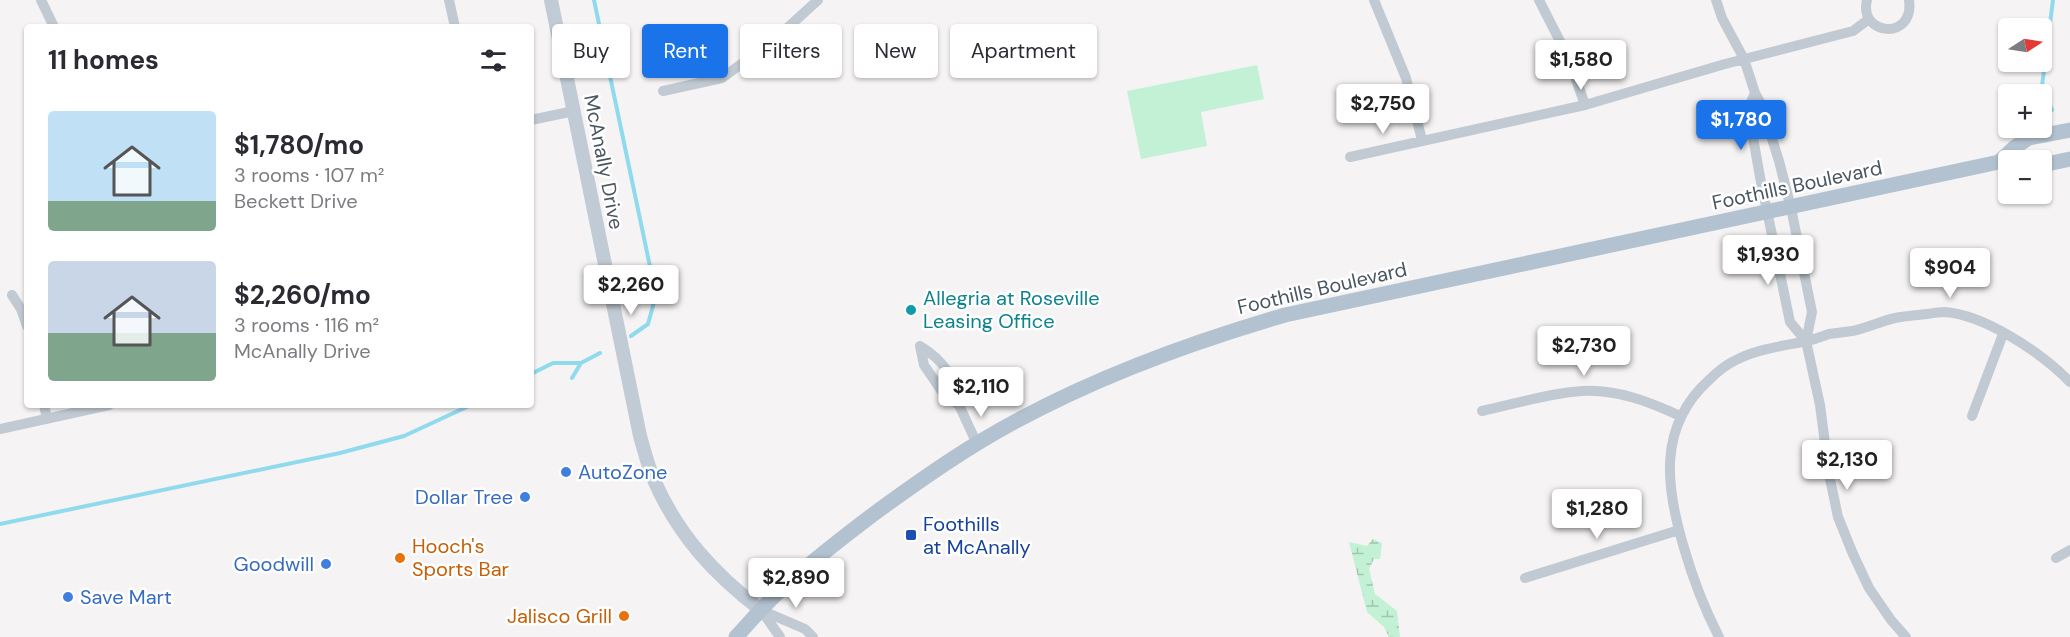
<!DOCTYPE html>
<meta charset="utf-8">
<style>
:root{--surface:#fff;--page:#f2f2f3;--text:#2b2b33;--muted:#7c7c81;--accent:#1a73e8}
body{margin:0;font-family:"DM Sans",sans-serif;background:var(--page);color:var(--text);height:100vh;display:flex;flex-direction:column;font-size:22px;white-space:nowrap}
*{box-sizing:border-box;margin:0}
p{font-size:20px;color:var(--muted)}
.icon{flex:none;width:33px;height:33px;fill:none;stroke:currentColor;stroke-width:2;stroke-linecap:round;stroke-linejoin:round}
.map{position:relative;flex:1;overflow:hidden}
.side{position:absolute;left:24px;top:24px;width:510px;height:384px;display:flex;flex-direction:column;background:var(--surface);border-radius:6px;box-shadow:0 2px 4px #0004}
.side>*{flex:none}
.banner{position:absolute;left:552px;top:24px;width:570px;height:54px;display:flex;gap:12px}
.needle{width:39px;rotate:78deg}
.buttons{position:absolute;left:1998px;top:18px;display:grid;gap:12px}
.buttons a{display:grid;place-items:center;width:54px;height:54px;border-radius:6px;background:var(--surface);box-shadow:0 2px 4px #0004;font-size:30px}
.price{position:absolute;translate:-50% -51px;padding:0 14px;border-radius:6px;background:#fff;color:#222;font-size:20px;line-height:39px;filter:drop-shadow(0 2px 3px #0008)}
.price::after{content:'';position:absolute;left:50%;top:36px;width:18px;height:14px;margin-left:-9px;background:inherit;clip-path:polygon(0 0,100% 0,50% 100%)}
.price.current{background:var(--accent);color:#fff}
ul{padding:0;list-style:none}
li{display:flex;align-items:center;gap:18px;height:150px;padding:0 24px}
li span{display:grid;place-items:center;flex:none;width:168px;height:120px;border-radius:6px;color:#555}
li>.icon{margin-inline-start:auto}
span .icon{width:72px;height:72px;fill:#fffc;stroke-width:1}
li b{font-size:26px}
h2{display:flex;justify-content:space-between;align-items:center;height:72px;padding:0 24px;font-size:26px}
.tag{padding:0 21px;border-radius:6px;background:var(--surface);box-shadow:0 2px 4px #0004;font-size:21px;line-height:54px}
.tag.current{background:var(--accent);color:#fff}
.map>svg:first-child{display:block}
</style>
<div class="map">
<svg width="2070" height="637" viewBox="0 0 2070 637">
<defs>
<pattern id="wetland-marsh" width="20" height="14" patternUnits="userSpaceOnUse" patternTransform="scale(1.5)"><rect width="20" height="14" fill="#c3f1d5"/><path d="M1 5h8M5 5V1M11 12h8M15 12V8" fill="none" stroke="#a0c6b0"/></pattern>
</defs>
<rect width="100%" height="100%" fill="#f5f3f3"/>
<path fill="url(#wetland-marsh)" d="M1373,539l9,4 -2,16h-6l-5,10 6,25 22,17 3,26h-11l-5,-10 -17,-15 -18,-70 18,4z"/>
<path fill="#c3f1d5" d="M1257,65l7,34 -63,13 6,34 -66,13 -14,-68z"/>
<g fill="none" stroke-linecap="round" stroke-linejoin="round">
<path stroke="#90daee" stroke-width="4" d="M594,0l62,295 -8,29 -17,12
M2052,110l-10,-24 11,-86
M531,374l22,-11h28
M572,378l9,-15 19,-10
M0,524l340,-71 64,-17 67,-31"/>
<path stroke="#c1cad2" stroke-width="10" d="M41,0l13,27
M449,0l6,27
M1374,0l32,78 16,62
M1539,0l30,59 16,46
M1716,0l6,18 22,41 11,34 6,11 18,57 12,47 21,104 -6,29 14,64 9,69 9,43 15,37 16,34 22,32 15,17
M1867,0c-9,36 48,41 42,0
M663,91l59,-13 51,-37 45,-41
M1755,93l-7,16 12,68 30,145 16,19
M531,120l43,-9
M1350,157l235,-52 140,-41 128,-33 16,-12
M12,295l9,14 6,17
M920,346l4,19 21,31 14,9 18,39
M920,346c22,13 37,33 39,59
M44,405l3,14
M1482,411c33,-7 67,-18 100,-20 35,-2 68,11 98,25
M1972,416l31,-82
M0,429l109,-24
M2056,558l14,-8
M1525,578l154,-48
M761,610l44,19 8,8
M761,610l19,27
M1719,637c-15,-29 -26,-58 -35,-89 -18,-60 -27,-121 25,-168 8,-8 18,-16 29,-21 20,-10 44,-13 65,-17 9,-2 18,-5 26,-8 8,-1 15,-2 23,-3 15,-3 29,-10 43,-13 11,-2 22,-3 32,-4 6,-1 12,-2 18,-2 40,3 97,41 125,70"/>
<path stroke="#c1cbd6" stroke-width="14" d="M551,0l89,436c4,14 8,30 14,44 24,55 60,94 107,130"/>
<path stroke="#b3c2d1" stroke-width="15" d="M2042,165l28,-6
M736,637c15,-16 30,-34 47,-49 27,-26 58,-49 88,-72 34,-25 69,-50 105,-72 95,-58 202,-98 309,-129l714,-153 16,-15 14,-9 41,-8"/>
</g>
<circle fill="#0f9aa8" stroke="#fff" stroke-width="2" cx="911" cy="310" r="6"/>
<g fill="#3f7fe0" stroke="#fff" stroke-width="2">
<circle cx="566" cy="472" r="6"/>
<circle cx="525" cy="497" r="6"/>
<circle cx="326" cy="564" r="6"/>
<circle cx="68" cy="597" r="6"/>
</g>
<rect fill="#1a4fb4" stroke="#fff" stroke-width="2" x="905" y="529" width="12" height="12" rx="3"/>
<g fill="#e8710a" stroke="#fff" stroke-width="2">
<circle cx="400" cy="558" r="6"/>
<circle cx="624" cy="616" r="6"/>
</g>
<g text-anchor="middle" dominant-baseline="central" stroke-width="5" stroke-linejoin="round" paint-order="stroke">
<g font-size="20" fill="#4a5661" stroke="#fff">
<text transform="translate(604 162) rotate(79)">McAnally Drive</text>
<text transform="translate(1797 185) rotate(-12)">Foothills Boulevard</text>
<text transform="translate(1322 288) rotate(-13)">Foothills Boulevard</text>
</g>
<g font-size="20" fill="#0d838f" stroke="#fff" text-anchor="start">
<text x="923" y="298">Allegria at Roseville<tspan x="923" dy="23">Leasing Office</tspan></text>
</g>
<g font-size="20" fill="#366cbe" stroke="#fff" text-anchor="start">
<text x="578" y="472">AutoZone</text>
<text x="513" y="497" text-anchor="end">Dollar Tree</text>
<text x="314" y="564" text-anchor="end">Goodwill</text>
<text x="80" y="597">Save Mart</text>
</g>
<g font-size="20" fill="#164399" stroke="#fff" text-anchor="start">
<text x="923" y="524">Foothills<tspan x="923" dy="23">at McAnally</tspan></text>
</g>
<g font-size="20" fill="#c56008" stroke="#fff" text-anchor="start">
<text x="412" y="546">Hooch's<tspan x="412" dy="23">Sports Bar</tspan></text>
<text x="612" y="616" text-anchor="end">Jalisco Grill</text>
</g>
</g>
</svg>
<div class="buttons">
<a><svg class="needle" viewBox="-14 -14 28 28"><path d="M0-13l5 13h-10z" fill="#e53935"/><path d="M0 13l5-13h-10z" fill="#7c7c81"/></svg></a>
<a>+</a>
<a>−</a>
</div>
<b class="price" style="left:1581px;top:91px">$1,580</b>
<b class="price" style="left:1383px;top:135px">$2,750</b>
<b class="price current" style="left:1741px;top:151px">$1,780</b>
<b class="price" style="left:1768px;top:286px">$1,930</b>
<b class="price" style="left:1950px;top:299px">$904</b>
<b class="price" style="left:631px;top:316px">$2,260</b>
<b class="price" style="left:1584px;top:377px">$2,730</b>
<b class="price" style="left:981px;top:418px">$2,110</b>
<b class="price" style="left:1847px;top:491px">$2,130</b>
<b class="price" style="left:1597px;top:540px">$1,280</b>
<b class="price" style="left:796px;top:609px">$2,890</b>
<div class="banner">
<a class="tag">Buy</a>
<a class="tag current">Rent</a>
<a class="tag">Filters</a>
<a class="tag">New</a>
<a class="tag">Apartment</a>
</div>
<section class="side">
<h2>11 homes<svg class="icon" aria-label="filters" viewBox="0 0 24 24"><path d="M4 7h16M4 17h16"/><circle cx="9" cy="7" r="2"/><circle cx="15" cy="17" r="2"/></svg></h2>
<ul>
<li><span style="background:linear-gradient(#bfe0f5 75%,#7fa58c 0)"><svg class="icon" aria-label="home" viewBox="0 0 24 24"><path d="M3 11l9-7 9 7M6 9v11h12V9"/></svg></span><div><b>$1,780/mo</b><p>3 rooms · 107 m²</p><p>Beckett Drive</p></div></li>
<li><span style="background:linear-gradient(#c9d6e8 60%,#7fa58c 0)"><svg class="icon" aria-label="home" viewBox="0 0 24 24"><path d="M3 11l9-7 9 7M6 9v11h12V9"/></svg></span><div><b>$2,260/mo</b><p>3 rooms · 116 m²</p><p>McAnally Drive</p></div></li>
</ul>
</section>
</div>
